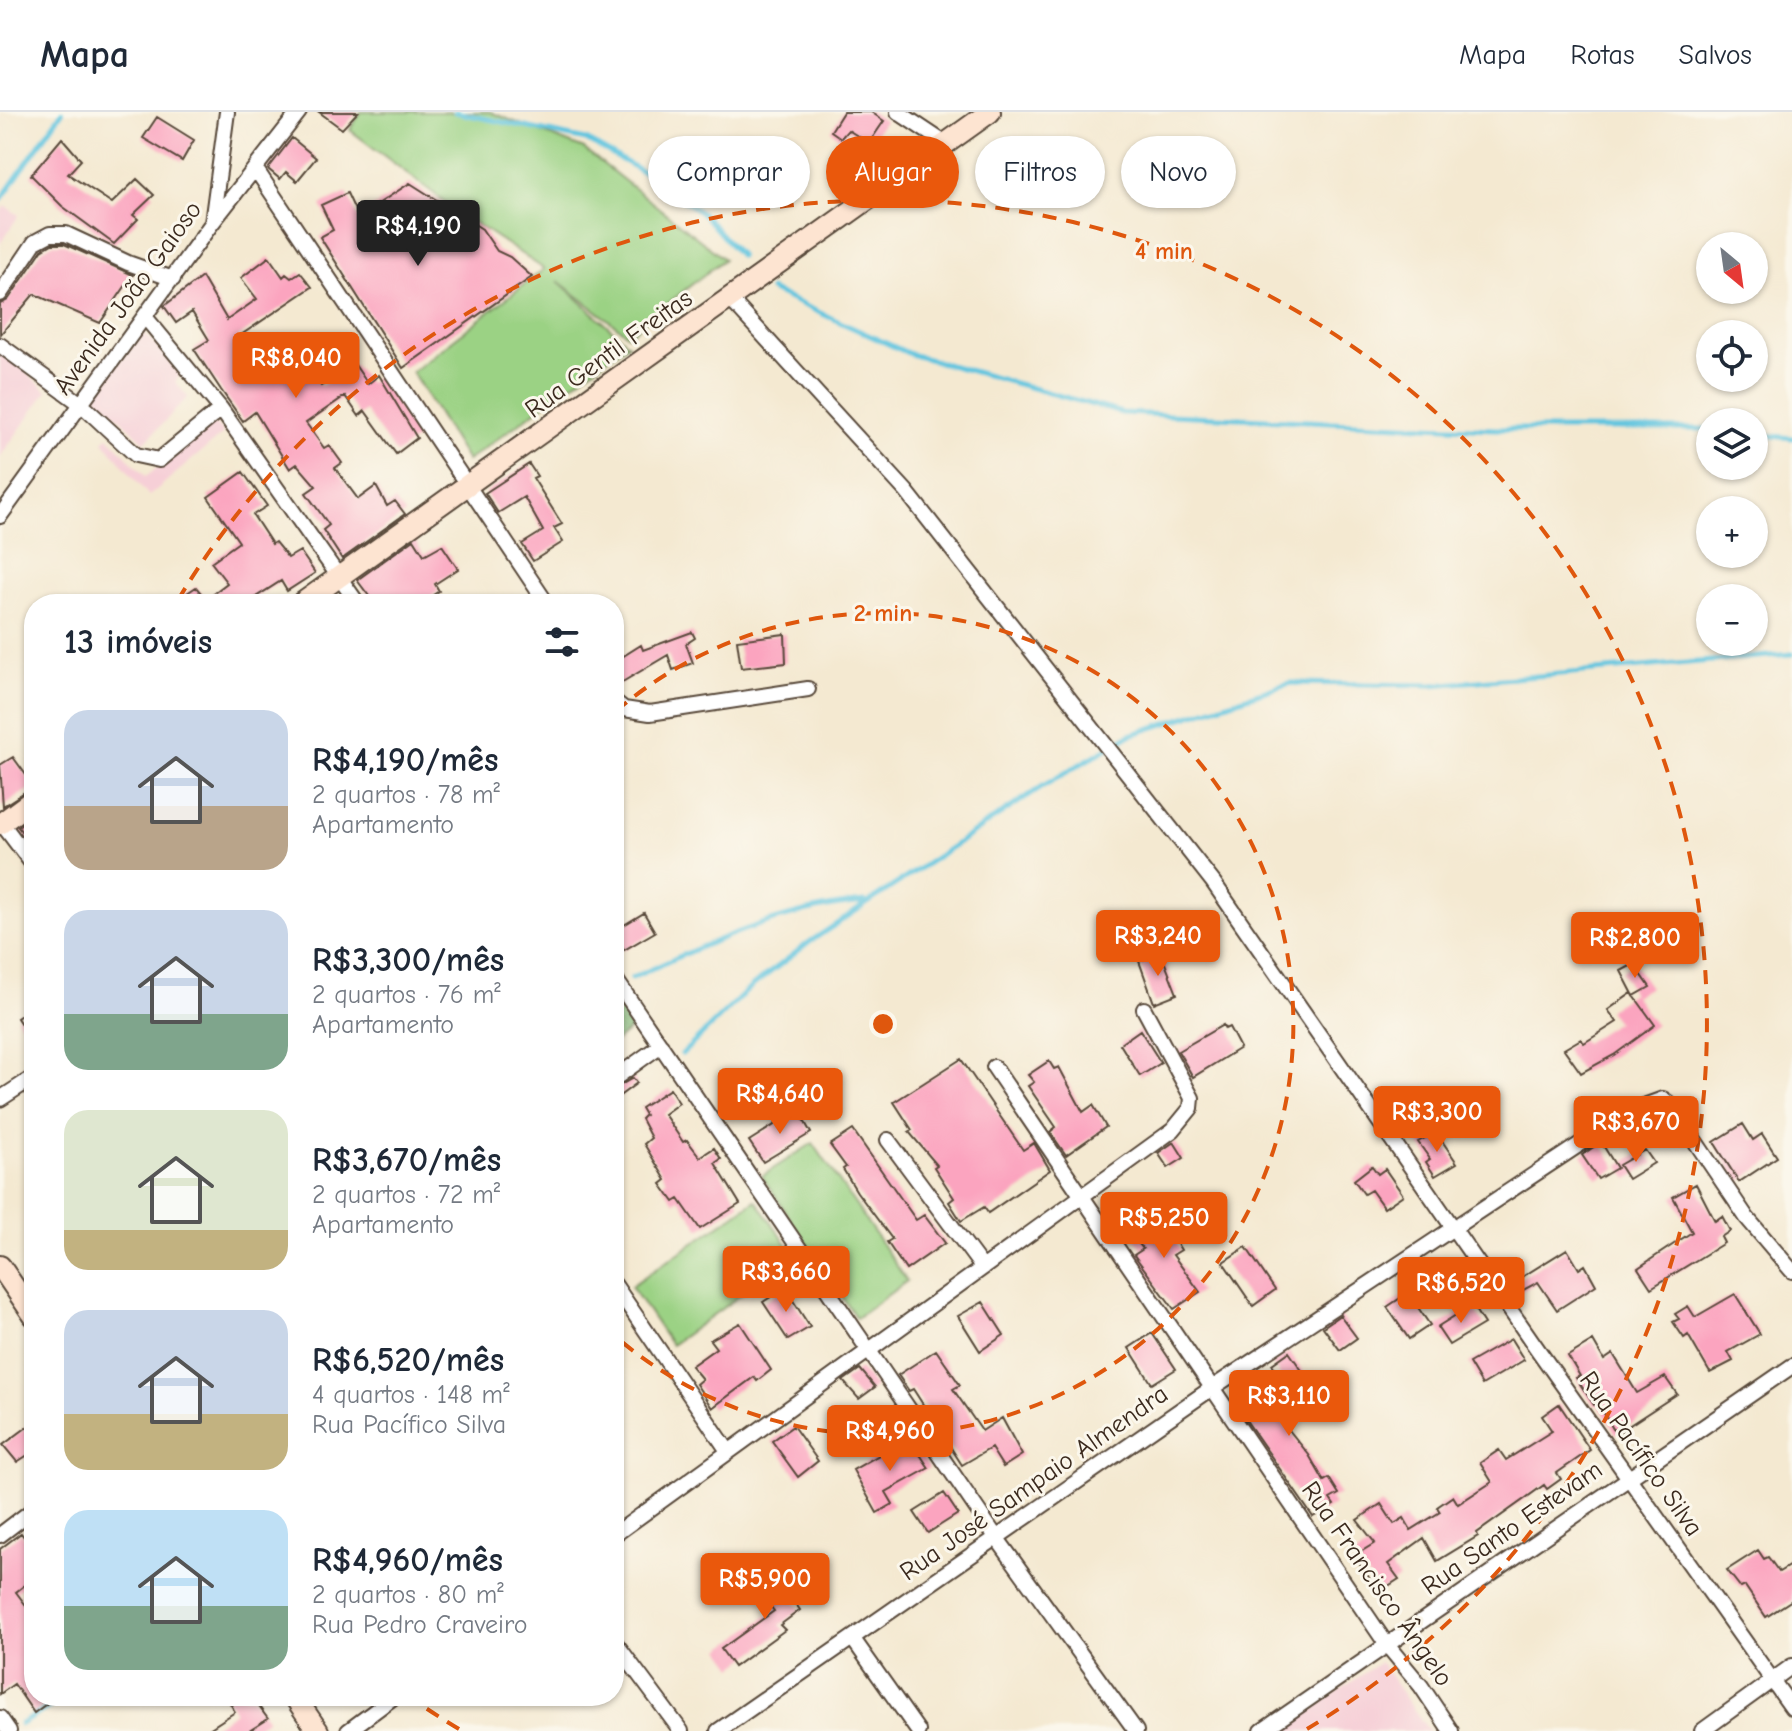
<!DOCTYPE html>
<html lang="pt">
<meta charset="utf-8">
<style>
:root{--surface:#fff;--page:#f2f2f3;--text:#1f2937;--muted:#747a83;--line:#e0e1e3;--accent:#ea580c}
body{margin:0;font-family:"Comic Neue",sans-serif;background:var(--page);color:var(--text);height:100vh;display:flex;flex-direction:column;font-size:30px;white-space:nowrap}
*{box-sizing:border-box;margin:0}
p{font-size:26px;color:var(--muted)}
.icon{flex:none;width:44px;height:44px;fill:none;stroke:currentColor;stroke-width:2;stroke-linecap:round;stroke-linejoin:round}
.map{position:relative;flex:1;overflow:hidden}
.panel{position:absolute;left:24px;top:482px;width:600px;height:1112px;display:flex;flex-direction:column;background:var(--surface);border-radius:32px;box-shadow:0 2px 6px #0004}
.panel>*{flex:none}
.hud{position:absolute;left:648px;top:24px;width:760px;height:72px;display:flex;gap:16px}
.needle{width:52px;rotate:151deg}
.fabs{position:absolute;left:1696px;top:120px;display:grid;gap:16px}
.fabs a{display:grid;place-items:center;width:72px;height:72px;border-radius:50%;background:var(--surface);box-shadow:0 2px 6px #0004;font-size:40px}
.price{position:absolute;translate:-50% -68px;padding:0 18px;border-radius:8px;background:var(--accent);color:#fff;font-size:26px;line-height:52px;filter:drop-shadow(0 2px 4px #0008)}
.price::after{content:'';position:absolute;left:50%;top:48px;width:24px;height:18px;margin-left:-12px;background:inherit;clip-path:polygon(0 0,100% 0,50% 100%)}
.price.active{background:#222;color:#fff}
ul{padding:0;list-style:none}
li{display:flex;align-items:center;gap:24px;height:200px;padding:0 40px}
li span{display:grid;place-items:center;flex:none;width:224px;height:160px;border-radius:24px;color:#555}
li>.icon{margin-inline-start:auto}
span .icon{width:96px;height:96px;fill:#fffc;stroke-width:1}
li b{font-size:34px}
h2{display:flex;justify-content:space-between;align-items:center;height:96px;padding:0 40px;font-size:34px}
.tag{padding:0 28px;border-radius:36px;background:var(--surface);box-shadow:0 2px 6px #0004;font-size:28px;line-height:72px}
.tag.active{background:var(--accent);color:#fff}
header{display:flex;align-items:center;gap:48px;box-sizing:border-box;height:112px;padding:0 40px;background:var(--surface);border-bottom:2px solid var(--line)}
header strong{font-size:38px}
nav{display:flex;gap:44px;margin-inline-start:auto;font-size:28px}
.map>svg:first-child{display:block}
</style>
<header>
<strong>Mapa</strong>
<nav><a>Mapa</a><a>Rotas</a><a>Salvos</a></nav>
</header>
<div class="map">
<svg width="1792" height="1619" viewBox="0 0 1792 1619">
<rect width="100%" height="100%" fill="#fbf7ec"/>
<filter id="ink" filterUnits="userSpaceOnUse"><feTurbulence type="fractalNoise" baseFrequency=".0125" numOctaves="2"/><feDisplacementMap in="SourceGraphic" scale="16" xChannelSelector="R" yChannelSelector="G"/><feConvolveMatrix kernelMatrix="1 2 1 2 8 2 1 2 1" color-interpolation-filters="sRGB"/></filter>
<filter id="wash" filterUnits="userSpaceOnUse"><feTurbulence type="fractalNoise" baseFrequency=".006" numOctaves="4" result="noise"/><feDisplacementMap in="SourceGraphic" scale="32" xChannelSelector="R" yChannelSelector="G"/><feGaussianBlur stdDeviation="1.8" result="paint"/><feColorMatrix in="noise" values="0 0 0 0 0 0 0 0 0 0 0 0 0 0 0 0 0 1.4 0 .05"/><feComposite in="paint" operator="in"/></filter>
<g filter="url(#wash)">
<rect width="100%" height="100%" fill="#f4e9d1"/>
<path fill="#f6cfd7" d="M5,94l14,9 -19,29v-31z
M143,219l38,43 -6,8 13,15 -43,45 -51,-48z
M0,237l47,42 -47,66z
M212,310l12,11 -75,63 -46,-55 5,-5 38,41z
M1380,1550l49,69h-147z"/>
<path fill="#9bd284" stroke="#6b7e51" stroke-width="2" d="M361,0h129l94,37 140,110 -96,76 -70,-54 70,63 -161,117 -55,-89 132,-103 -87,-58 -107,-81z
M813,1031l94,138 -51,37 -94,-142z
M756,1088l39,56 -124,89 -40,-59z"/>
<path fill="#7cb472" stroke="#5c6f48" stroke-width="2" d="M614,890l18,26 -18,15z"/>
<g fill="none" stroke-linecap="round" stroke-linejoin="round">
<path stroke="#61c5df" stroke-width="5" d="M455,0l131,28 66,37 53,39 35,40
M0,89l62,-89
M770,178l140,64 212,59 374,16h214
M1754,322l38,4
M632,866c75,-35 150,-69 233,-76
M682,942l69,-67 60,-46 232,-155 87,-51 160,-52 142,2 360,-31
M21,1612l47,-28"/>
</g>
<g id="blocks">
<path fill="#fba4bf" d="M319,0h39l-16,17z
M843,0h28l13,9 -15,22 -21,-13 -7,8 -10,-7z
M157,5l37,23 -12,21 -39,-23z
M62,26l19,22 -13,14 44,29 25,-24 17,16 -21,20 5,4 -24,25 -52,-38 -31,-31z
M292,26l24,20 -19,23 -11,-9 -6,7 -12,-10z
M410,71l72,46 15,22 13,6 22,20 -129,91 -83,-131 13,-7 -12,-25 26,-12 11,24z
M52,132h12l69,31 -33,48 -66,-29 -34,41v-31l8,-4 34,-50z
M269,145l14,20 3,-3 5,4 9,-6 12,15 -74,50 17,30 43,-32 18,21 -11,8 16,22 34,-21 13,19 11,-9 38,63 -21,16 -31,-43 -6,5 -14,-20 -39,27 18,25 5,-3 13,18 -7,5 23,31 18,-13 11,20 8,-5 10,13 -63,45 -19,-29 6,-5 -23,-32 10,-7 -19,-22 -7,5 -35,-57 -12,9 -22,-31 -27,-41 15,-9 -17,-28 -16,11 -12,-17 38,-29 25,43 30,-21 -16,-21z
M529,352l8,12 -4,2 29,46 -8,4 9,14 -30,19 -11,-17 21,-13 -19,-34 -26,16 -13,-20z
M243,360l24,34 -14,9 19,29 3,-2 13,16 12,-7 15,22 -28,18 -6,-10 -36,23h-74l25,-17 10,12 21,-16 -16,-21 28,-20 -31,-45z
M414,427l10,16 18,-10 16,24 -23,15 4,7 -19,13h-45l-18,-24z
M692,520l3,6 -9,6 7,19 -20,7 -5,-15 -49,29 -5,-8v-14l27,-17 2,5z
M785,522l1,29 -45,5 -4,-28z
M13,645l21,29 -31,20 -3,-41z
M34,703v32l-16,-20z
M644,801l11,19 -31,18 -10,-19z
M1161,841l16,41 -23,9 -15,-42z
M1634,852l16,23 -16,9 -13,-25z
M1632,881l23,32 -41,30 -33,18 -17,-24 17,-10 3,4 33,-21 -9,-12z
M34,894v38l-17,-26z
M1223,913l2,4 4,-2 11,21 -47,29 -15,-26z
M1140,918l21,33 -21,13 -20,-32z
M961,947l62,91 11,-7 16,27 -62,43 -4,-6 -23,14 -12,-19 5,-4 -20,-31 3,-2 -28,-33 3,-2 -18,-28z
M1049,949l5,8 5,-2 24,45 10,-7 13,22 -40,28 -16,-23 6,-5 -28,-41 6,-4 -6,-7z
M633,966l4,5 -23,17v-11z
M670,977l9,14 -15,11 19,28 4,-2 13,17 14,-9 7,11 -6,4 25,41 -40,25 -21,-30 -5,3 -13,-18 5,-4 -22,-36 7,-6 -10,-19 4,-4 -4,-7z
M798,998l13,23 -48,29 -14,-21z
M1650,1002l9,15 -20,11 -10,-16z
M1743,1012l10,16 9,-6 15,23 -38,25 -25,-40z
M853,1018l63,90 8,-5 21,28 -39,27 -19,-28 5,-3 -35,-47 -14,-23 3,-2 -16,-22z
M1436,1020l21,31 -22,13 -9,-14 4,-3 -12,-17z
M1174,1030l10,16 -16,10 -10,-15z
M1601,1030l16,26 -19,11 -16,-24z
M1645,1038l9,13 -26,16 -9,-14z
M1372,1054l6,8 7,-5 18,26 -19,13 -13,-18 -7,4 -10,-14z
M1696,1072l19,37 7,-5 8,15 -9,6 3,6 -73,45 -13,-20 54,-36 -19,-35z
M1171,1097l8,15 -10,7 12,19 -8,5 27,37 -26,17 -40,-54 9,-6 -11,-14z
M1246,1135l29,43 -22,16 -30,-44z
M1567,1137l12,20 6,-4 11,20 -39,25 -19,-28 -26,14 -6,-9z
M785,1176l25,39 -22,13 -25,-38z
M1408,1181l22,32 -21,14 -22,-32z
M1735,1182l25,40 -32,18 5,9 -23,12 -22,-38 -4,3 -11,-16 6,-3 -4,-5 13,-8 7,11z
M983,1190l21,33 -24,16 -22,-35z
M1472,1193l12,19 -35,21 -12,-18z
M1340,1203l17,23 -17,12 -17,-23z
M740,1211l31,47 -14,11 -3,-4 -42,31 -16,-24 6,-5 -11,-13 25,-18 -6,-8z
M1152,1221l24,36 -24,15 -23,-36z
M1511,1227l13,21 -42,25 -13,-22z
M1593,1229l11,19 9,-6 24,39 28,-16 12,17 -61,40 -18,-31 -4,2 -18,-27 4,-2 -12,-20z
M936,1238l24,35 -7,4 29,42 20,-13 20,37 -19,12 -12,-19 -29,17 -49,-76 -4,2 -11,-16z
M1289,1240l21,30 -31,22 5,6 -7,5 32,40 15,26 5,-3 10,16 -9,5 4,6 -21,12 -74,-107 43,-31 -10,-15z
M860,1257l15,18 -16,12 -16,-18z
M1559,1292l31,46 -33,23 4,6 -14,10 -3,-4 -67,48 1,3 -41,25 -13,-23 -36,26 11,15 -20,13 -25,-36 21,-13 -18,-23 24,-16 13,20 10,-6 7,12 29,-18 -3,-5 16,-11 5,8 34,-22 -12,-19 19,-13 7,10 46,-29 -10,-15z
M34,1310v29l-17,11 -14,-17z
M793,1314l25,35 -20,16 -26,-36z
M909,1326l20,30 -43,24 7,12 -16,9 -24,-43z
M944,1381l14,21 -30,19 -14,-21z
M21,1421l13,17v28l-18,14 18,24v80h23l-23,17 -20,-29 -14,10v-145z
M1758,1438l6,9 4,-2 11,15 13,-8v36l-26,17 -21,-31 -4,2 -14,-18z
M785,1459l11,16 -8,6 12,17 -20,15 5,5 -51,37 -13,-18 53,-38 -15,-20z
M226,1584h25l17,23 -19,12h-43l29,-19z"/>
</g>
</g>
<g filter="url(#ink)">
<use href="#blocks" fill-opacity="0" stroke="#574739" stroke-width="2"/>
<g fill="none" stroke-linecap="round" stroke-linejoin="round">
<defs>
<path id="minor" d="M898,0l48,32
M255,56l292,436
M212,111l15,-111
M0,182l35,-52 15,-8h16l62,29 45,16
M730,187l176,192 307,391 325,468 254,358
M146,206l75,91 137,195
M0,233l81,59 55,51 23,5 62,-51
M0,404l212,-293 87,-111
M614,589l10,8 26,4 158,-24
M0,709l34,45
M614,865l382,560 140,194
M994,955l393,578 34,41 30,45
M614,967l47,-34
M0,987l34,-22
M888,1028l94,127
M614,1172l114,167
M0,1423l34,-26
M614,1423l559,-405 18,-22 1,-10 -48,-89
M853,1527l65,92
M614,1529l67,90
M0,1606l9,13
M348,1619l47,-35
M718,1619l494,-343 418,-277 33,-12 7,5 77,114 45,53
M1262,1619l530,-365
M1702,1619l90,-65"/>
<path id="secondary" d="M301,492l689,-492
M0,712l34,-25
M0,1154l34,50
M294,1584l24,35"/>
</defs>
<use href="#minor" stroke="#574739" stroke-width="18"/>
<use href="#secondary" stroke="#574739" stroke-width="24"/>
<use href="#minor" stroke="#fff" stroke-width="14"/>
<use href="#secondary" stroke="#fde4d1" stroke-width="20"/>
</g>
</g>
<g fill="none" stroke="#df570d" stroke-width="4" stroke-dasharray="14 10">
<path d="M616 599A411 411 0 1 1 616 1225"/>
<path d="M459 1617A823 823 0 0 1 411 1586M178 488A823 823 0 1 1 1307 1617"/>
</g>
<g text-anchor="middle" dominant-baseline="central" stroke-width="6" stroke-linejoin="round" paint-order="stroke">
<g font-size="26" fill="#3b2a1e" stroke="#fbf7ec">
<text transform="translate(128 186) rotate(-54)">Avenida João Gaioso</text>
<text transform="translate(609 242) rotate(-36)">Rua Gentil Freitas</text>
<text transform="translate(1641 1342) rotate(55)">Rua Pacífico Silva</text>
<text transform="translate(1034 1371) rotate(-35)">Rua José Sampaio Almendra</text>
<text transform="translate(1512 1416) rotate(-35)">Rua Santo Estevam</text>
<text transform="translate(1377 1472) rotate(55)">Rua Francisco Ângelo</text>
</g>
</g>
<circle cx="883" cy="912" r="12" fill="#df570d" stroke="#fbf7ec" stroke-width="4"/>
<g font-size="24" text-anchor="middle" font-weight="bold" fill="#df570d" stroke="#fbf7ec" stroke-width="6" stroke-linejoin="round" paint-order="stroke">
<text x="1164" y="147">4 min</text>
<text x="883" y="509">2 min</text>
</g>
</svg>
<div class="fabs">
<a><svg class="needle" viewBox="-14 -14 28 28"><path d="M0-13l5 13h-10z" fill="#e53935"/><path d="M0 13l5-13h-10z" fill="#747a83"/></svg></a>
<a><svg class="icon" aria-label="locate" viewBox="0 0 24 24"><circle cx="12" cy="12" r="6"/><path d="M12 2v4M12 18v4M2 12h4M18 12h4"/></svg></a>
<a><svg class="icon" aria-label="layers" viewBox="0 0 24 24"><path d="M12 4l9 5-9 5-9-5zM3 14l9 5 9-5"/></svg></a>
<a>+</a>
<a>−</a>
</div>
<b class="price active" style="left:418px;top:156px">R$4,190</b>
<b class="price" style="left:296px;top:288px">R$8,040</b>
<b class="price" style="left:1158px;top:866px">R$3,240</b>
<b class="price" style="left:1635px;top:868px">R$2,800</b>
<b class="price" style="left:780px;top:1024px">R$4,640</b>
<b class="price" style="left:1437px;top:1042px">R$3,300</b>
<b class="price" style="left:1636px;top:1052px">R$3,670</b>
<b class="price" style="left:1164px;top:1148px">R$5,250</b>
<b class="price" style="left:786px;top:1202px">R$3,660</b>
<b class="price" style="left:1461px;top:1213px">R$6,520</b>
<b class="price" style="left:1289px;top:1326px">R$3,110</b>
<b class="price" style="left:890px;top:1361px">R$4,960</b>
<b class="price" style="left:765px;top:1509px">R$5,900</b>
<div class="hud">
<a class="tag">Comprar</a>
<a class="tag active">Alugar</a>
<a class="tag">Filtros</a>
<a class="tag">Novo</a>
</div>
<section class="panel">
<h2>13 imóveis<svg class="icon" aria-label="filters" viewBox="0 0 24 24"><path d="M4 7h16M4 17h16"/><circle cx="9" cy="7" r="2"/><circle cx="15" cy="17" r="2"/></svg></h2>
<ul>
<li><span style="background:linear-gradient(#c9d6e8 60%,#b9a48a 0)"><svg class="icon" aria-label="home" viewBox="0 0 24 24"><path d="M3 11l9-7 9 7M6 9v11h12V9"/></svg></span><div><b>R$4,190/mês</b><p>2 quartos · 78 m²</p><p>Apartamento</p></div></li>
<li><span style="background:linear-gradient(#c9d6e8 65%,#7fa58c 0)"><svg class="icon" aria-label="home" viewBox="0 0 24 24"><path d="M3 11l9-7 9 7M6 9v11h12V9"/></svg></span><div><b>R$3,300/mês</b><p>2 quartos · 76 m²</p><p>Apartamento</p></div></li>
<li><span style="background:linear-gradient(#dfe7d0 75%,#c2b280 0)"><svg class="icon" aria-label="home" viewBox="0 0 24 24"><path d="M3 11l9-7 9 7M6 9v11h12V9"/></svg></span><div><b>R$3,670/mês</b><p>2 quartos · 72 m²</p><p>Apartamento</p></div></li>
<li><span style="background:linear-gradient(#c9d6e8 65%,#c2b280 0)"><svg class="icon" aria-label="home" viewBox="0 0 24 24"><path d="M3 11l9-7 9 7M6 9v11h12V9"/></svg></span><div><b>R$6,520/mês</b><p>4 quartos · 148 m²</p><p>Rua Pacífico Silva</p></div></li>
<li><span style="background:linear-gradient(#bfe0f5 60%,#7fa58c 0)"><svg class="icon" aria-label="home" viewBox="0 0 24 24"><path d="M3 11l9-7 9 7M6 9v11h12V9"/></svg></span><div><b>R$4,960/mês</b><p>2 quartos · 80 m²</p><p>Rua Pedro Craveiro</p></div></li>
</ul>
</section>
</div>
